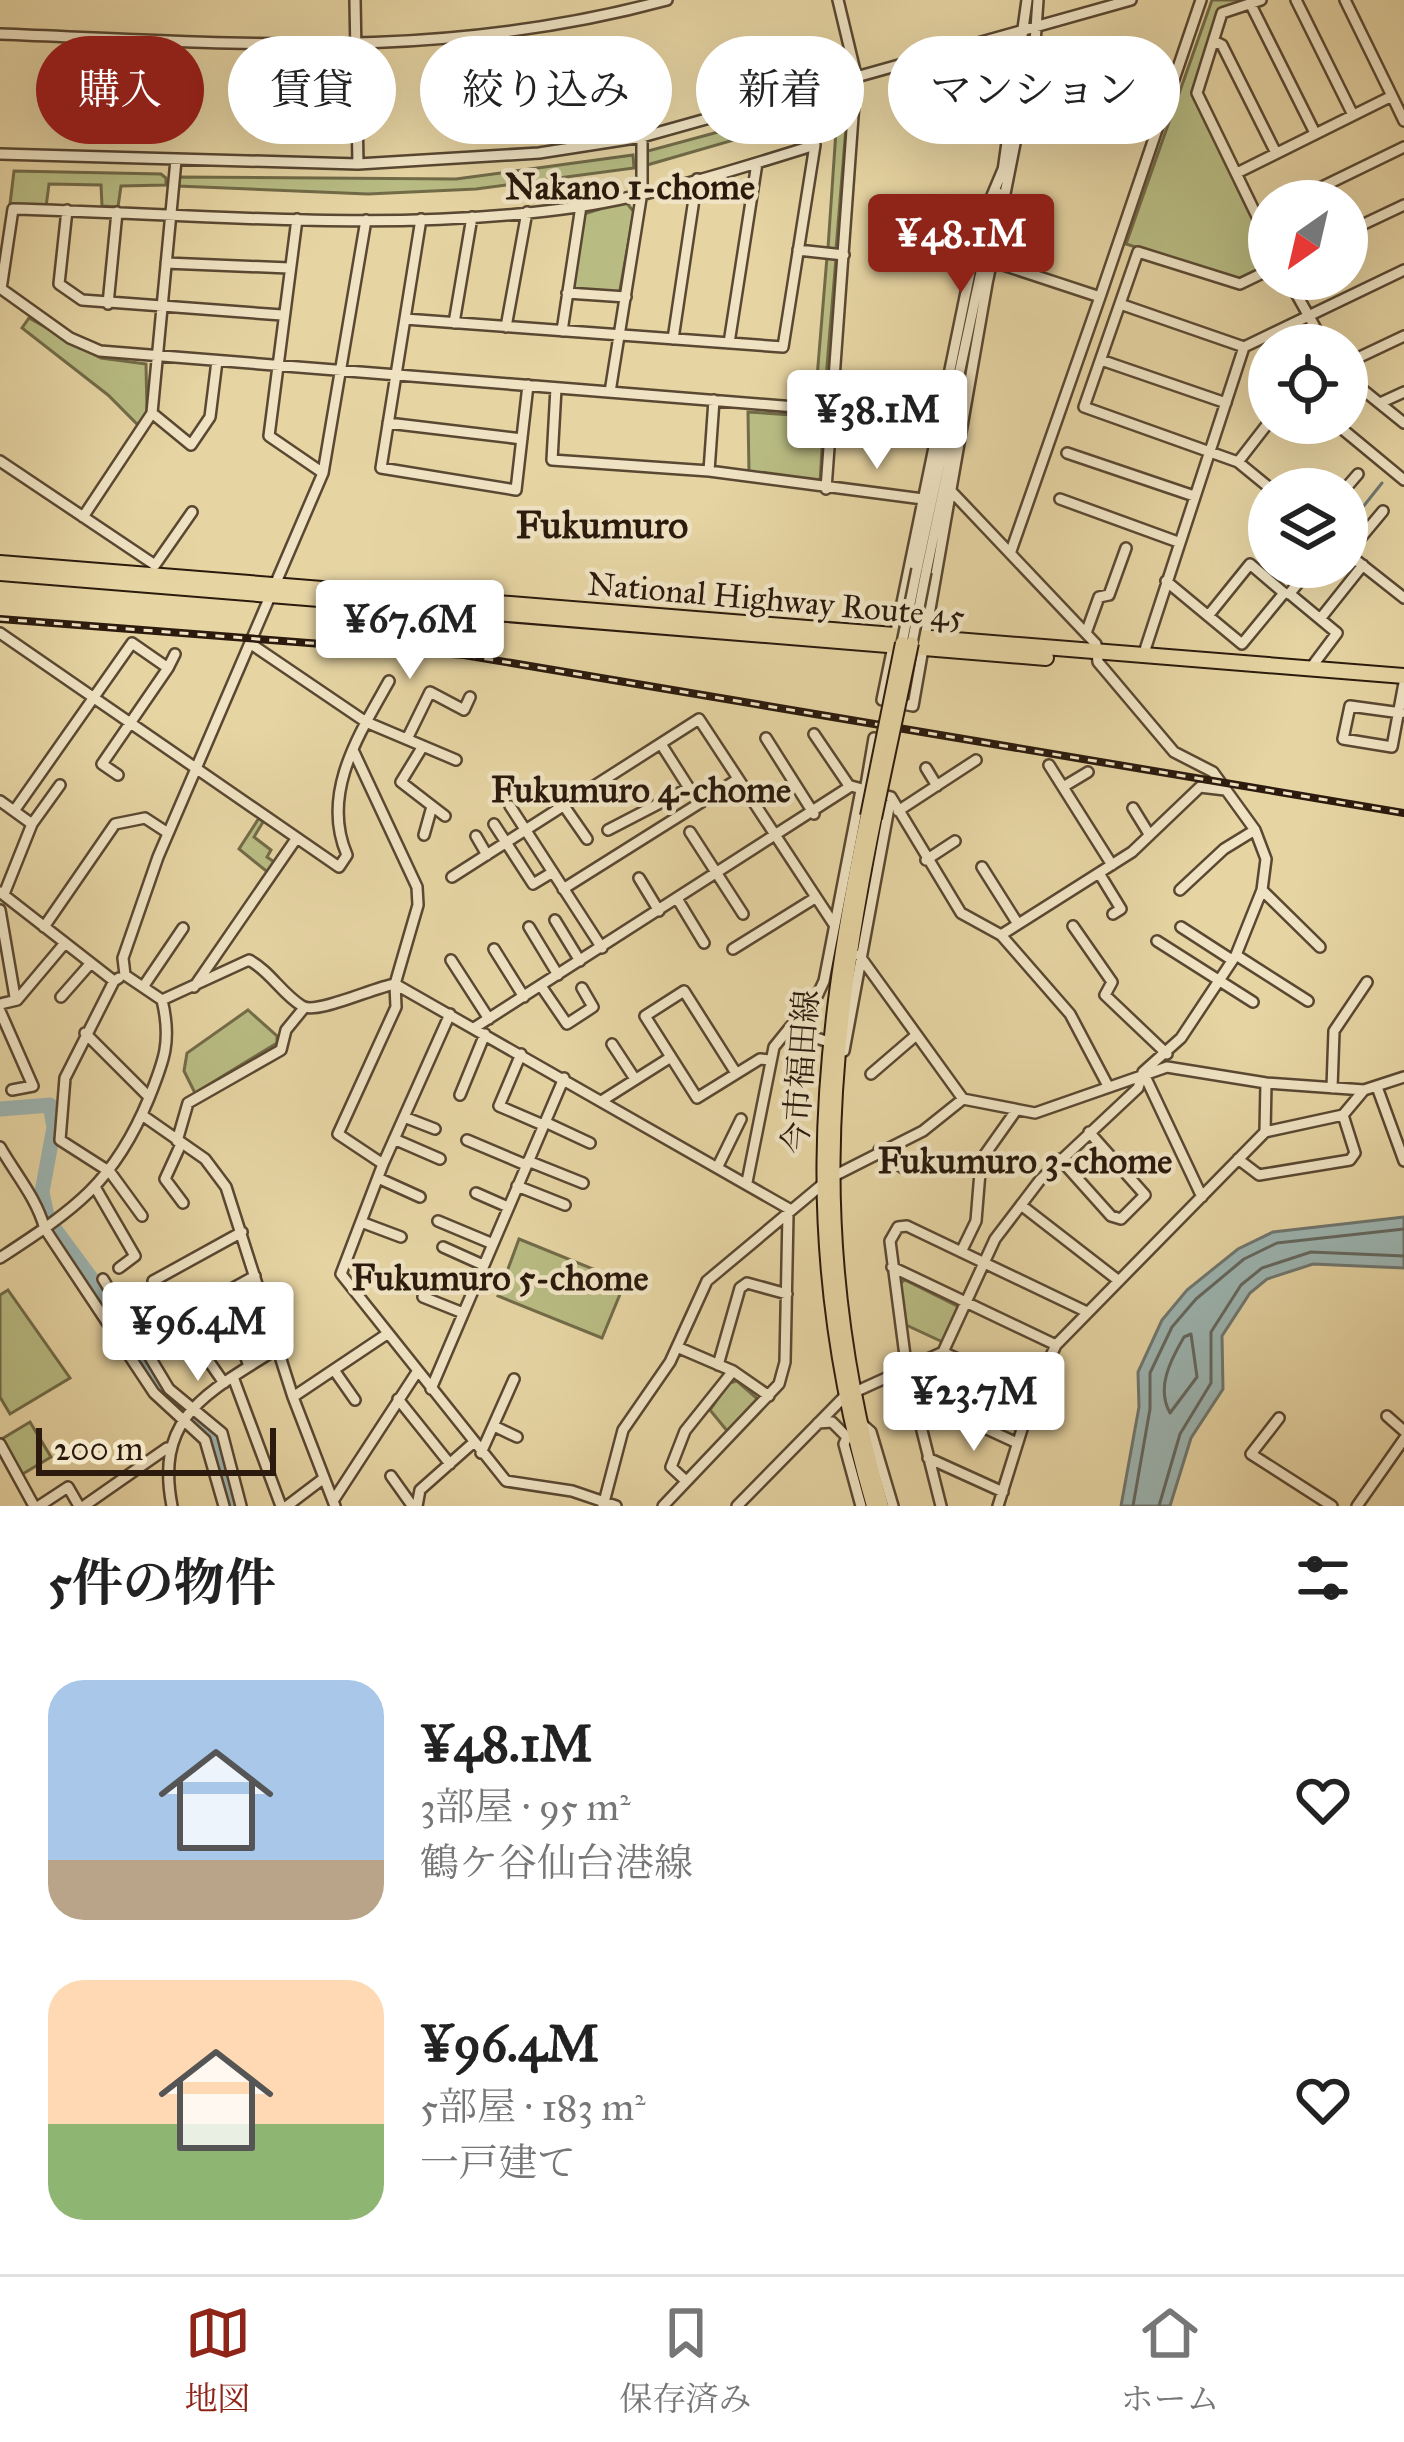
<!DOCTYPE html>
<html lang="ja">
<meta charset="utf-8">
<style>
:root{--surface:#fff;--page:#f6f6f6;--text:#222;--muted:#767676;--line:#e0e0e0;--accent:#8f2418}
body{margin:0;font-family:"IM FELL Great Primer","Noto Serif JP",serif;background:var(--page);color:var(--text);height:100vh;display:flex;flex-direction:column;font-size:45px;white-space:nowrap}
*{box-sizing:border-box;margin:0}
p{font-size:39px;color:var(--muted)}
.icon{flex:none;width:66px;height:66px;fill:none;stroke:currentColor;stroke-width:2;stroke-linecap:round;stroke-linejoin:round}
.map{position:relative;height:1506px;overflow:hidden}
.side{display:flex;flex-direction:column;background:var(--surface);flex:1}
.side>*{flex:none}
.banner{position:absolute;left:36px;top:36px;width:1332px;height:108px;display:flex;gap:24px}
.needle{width:78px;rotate:214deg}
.tools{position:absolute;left:1248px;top:180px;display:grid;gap:24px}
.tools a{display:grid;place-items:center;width:120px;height:120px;border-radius:50%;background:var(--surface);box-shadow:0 12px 48px #0002;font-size:60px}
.scale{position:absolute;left:36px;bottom:30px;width:240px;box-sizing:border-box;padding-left:12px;border:6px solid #2b1a0d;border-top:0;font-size:33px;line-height:42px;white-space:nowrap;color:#2b1a0d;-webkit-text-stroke:9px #efe3c3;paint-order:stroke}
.price{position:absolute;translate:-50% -102px;padding:0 27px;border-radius:12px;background:#fff;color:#222;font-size:39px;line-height:78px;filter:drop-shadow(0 3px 6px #0008)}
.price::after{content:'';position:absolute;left:50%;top:72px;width:36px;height:27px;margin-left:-18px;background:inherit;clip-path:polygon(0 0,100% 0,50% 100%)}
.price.selected{background:var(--accent);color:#fff}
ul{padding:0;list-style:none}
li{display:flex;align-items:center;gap:36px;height:300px;padding:0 48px}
li span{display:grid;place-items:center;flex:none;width:336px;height:240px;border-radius:36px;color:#555}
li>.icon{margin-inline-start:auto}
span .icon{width:144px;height:144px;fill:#fffc;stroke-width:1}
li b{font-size:51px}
h2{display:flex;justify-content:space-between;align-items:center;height:144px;padding:0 48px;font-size:51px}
.pill{padding:0 42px;border-radius:54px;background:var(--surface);box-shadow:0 12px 48px #0002;font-size:42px;line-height:108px}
.pill.selected{background:var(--accent);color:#fff}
.tab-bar{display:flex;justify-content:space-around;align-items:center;height:168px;border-top:3px solid var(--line);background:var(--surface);font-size:33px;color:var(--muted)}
.tab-bar a{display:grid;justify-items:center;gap:6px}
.tab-bar .selected{color:var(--accent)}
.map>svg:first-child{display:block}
</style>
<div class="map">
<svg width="1404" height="1506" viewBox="0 0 1404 1506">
<rect width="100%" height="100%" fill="#e6d4a3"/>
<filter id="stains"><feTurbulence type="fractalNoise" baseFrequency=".00167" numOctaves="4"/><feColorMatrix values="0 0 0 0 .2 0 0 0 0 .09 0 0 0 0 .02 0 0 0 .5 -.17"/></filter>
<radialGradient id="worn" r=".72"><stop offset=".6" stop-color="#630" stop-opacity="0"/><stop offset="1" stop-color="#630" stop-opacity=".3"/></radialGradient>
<path fill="#b8bc83" stroke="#726b48" stroke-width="3" d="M1212,0h36l-29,14 -27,78 77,162v10l-32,15 -111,-35z
M840,99l8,4 -12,146 -8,-1 9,-132 -5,-4 -14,6 -2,-13z
M807,108l3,10 -163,47 -3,-13z
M633,155l1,13 -158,21 -108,5 -190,-8v-9l278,2z
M14,171l147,3 5,4v7l-45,1 -3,21 -16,-1 -1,-21 -52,-1 -3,23 -36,-3z
M625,201l9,11 -15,83 -47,-5 12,-76z
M827,257l9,1 -12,144h-9z
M29,318l72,40 45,6 1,49 -8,13 -31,-31 -86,-67z
M748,412l76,5 -4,65 -71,-9z
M259,818l4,4 -9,15 17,13 -4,7 10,7 -7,10 -31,-25z
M248,1010l29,26v7l-82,50 -11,-22 3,-18z
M519,1239l106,43 -23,56 -104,-42z
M905,1280l56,28 -14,36 -43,-20 -5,-40z
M8,1290l62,88 -60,36 -10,-17v-102z
M737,1381l24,21 -33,30 -18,-22 19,-27z
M30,1422l21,35 -30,18 -21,-35z"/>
<path fill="#9cb5b2" stroke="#6f7770" stroke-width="3" d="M1404,1217v51l-91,-4 -46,15 -17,14 -28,43 1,53 -32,49 -21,68h-49l18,-99 -1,-35 24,-52 25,-30 51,-41 35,-17z"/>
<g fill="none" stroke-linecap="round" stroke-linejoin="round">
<path stroke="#646860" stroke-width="3" d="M1191,1334l6,43 -27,36c-14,-25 0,-52 14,-76z
M1133,1506l17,-97v-36l22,-46 24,-28 48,-40 33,-16 127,-14
M1159,1506l21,-72 31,-51v-51l30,-47 21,-17 49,-16 93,4"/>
<path stroke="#6f7770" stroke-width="3" d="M1347,527l35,-44"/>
<path stroke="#9cb5b2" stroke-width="15" d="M0,1109l50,-4 4,22 -12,65 6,28 77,104 30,60 53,48 22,74"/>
<defs>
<path id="minor" d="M355,0l3,164
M1261,0l-39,13 -25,80 72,148
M1296,0l57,115
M1345,0l47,96
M1250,3l65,130
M0,34c232,9 439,28 667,-34
M1214,41l8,4 54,108
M0,154l358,10 181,-11 103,-16 489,-137
M1003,171l24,-171
M1237,173l155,-77 12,25
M1293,201l111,-54
M67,210l-8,74 23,16 200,15
M297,219l-28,217 54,37
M421,219l-40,249 135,22 12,-105
M1347,232l57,-27
M798,250l46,5
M991,261l109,36 101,-297
M166,263l123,5
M1269,270l-29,14 -102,-32 -54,155 154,55 33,27
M988,278l-75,428 -31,-6 98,-476 24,-57
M988,279l47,-236 3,-43
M1288,279l37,66
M0,288l70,50 30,13 732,59
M1,289l12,-80c187,5 378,25 564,-2 80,-12 161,-38 238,-62l-32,202 -378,-28
M567,293l59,4
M108,304l9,-92
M1120,304l124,43 -101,309
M454,323l18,-106
M506,327l21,-115
M562,331l19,-125
M673,339l24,-160
M729,343l28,-180
M1244,347l160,-77
M1101,360l125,43
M1347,363l57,-27
M1347,377l57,46
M556,388l-4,72 157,11 5,-71
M610,392l32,-200v-55
M1380,403l24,-11
M152,413l39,32 19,-28 7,-56
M388,423l134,16
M1335,423l69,57
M1067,453l127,43
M0,461l155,104 37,-53
M1238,462l31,-40
M709,471l214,28
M826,489l30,-414 -18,-75
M1345,489l13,-15
M1060,499l118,43
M83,517l69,-104 24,-253
M1011,551l89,-254
M1347,553l57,45
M1348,553l35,-42
M917,569l81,-376
M926,572l40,-189
M1166,581l76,63 42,-51 -34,-29 -42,52
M1289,594l23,-27
M1290,594l47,39 -27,36
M1320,619l43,-54
M0,633l339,234 8,-12c-27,-62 13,-122 42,-174
M1086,633l13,-36 10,-2 17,-47
M251,644l115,78 90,38
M1401,713l-51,-7 -7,33 49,8 12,-64
M814,734l36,53
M766,738l48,76
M407,739l23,-47 34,18 6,-13
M423,746l-22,36 44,34
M353,750l64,137 1,18 -23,79 1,23 -58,127 45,30 -42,110 165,207 66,10 44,15
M1049,765l63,100
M926,768l11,18
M118,775l-16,-11 66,-96
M1063,787l25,-15
M865,791l9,-53
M0,801l32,23 28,-39
M510,806l92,142
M564,806l23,33
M1133,808l16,26
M14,811l118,-168 36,25 7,-14
M898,811l78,-51
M494,824l39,60 20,-12
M608,830l81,-42 -28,-44
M690,832l53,82
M424,835l7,-25
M476,836l11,19
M926,860l29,-19
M982,867l36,57
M1099,873l22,36 -8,5
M452,877l247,-158 134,204
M639,878l20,33
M563,889l175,-110
M1180,890l44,-41 31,-19
M1262,890l58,57
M0,892l114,89 5,-3
M4,894l28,-70
M678,900l26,43
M0,910l15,87
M555,920l25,41
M1073,926l39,56 -7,13 62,59
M44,927l71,-103 30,-6 23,15
M529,927l29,48
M1181,927l51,33
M1001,935l131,-83 68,-65 25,3
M1157,941l96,61
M494,949l30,48
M733,949l82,-51
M859,955l104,144
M1236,955l72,46
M451,960l38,59
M114,981l-49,97 -5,62 50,32 32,44
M541,986l26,38 26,-17 -11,-19
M143,987l40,-59
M194,987l102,-148
M61,997l29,-33
M162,1000l87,-40c21,11 33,34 53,46 14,9 70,-18 93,-22l396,226
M0,1004l17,-4 48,-57
M0,1011l33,75 -21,4
M474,1028l377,-242 40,11 70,116 40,22 69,79 38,72
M85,1033l64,64
M826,1041l-16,-5 -6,-12 20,-43 37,-191
M612,1044l23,35
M844,1051l47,-254
M521,1054l-22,52 44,19
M1143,1072l59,125
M736,1073l-52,-82 -39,25 52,82 63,-39 11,1
M871,1074l43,-37
M1377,1087l27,74
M1332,1088l2,-57 33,-49
M460,1095l25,-61
M603,1100l68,-43
M142,1115l63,44 21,28 67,210 42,109
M404,1117l31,12
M545,1122l45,21
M1265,1132l1,-49
M394,1139l46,20
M467,1140l59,25
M177,1141l11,-38 93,-53 5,-20 18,-22
M181,1144l-16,35 18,24
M0,1147c16,28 36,50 45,82l109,164 51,47 19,66
M879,1150l24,18
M1060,1159l51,57 10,3 24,-24 -56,-63
M1238,1159l21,16 91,-15 5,-7 -12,-38
M528,1161l55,22
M383,1164l67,-150
M718,1166l23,-47
M378,1178l42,19
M747,1182l27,-135 17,-21 13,-2
M517,1186l48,19
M95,1187l40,69 -16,12
M476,1193l32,14
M1021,1205l98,76
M438,1221l55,23
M361,1222l40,15
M443,1247l40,18
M961,1252l15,-31 5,-61 34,-48
M0,1258c75,-49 114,-75 149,-160 15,-37 23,-57 13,-98l-37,-25 -2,-17 35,-101 165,-384 43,-253
M892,1267l164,78
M103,1279l66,110 53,44 19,73
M429,1283l-6,14 40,16
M179,1318l76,-42
M677,1347l56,24 36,25
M943,1352l90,42
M206,1357l33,-18 10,27
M718,1365l22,-77 7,-5 40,11
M334,1370l21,30
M233,1377l48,129
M224,1383l-71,-102 89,-49
M431,1389l133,-311
M913,1395l104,48
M293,1397l94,-63
M398,1399l52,65
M1387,1416l17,15
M1279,1418l-28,36 81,52
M818,1423l14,-1 15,15
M863,1425l8,7 22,74
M494,1426l23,11
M847,1437l-3,7 17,62
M0,1444l34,62
M481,1453l33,-74
M928,1458l75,34
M391,1476l20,28 6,1
M686,1481l-15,-14 14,-36 48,-60
M333,1501l84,-129
M39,1506l29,-19 11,19
M84,1506l83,-58
M172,1506c-18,-92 38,-114 106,-158
M287,1506l37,-28
M417,1506l3,-16 53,-47
M603,1506l20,-76 47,-68 37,-81 123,-103 93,-47 40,-32 72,14 132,-46 99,16 98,7 40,-13
M663,1506l116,-122 6,-22 3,-148
M737,1506l107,-109 99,-45 52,-113 45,-59 98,-92 5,-16 38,-34 55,-83 26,-65 4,-31 -11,-29 -42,-58 -39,-20 -76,-90 -2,-18 -144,-152
M941,1506l-34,-135 -17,-130 8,-14 9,-1 180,86
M998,1506l35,-112 23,-49 209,-213 78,-17 21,-25
M1357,1506l47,-67"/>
<path id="major" d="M867,816c-52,247 -66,445 6,690
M875,818c-50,245 -63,445 7,688"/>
<path id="highway" d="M0,563l1404,113
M0,573l430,35
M470,611l576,47"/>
</defs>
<use href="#minor" stroke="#5a4832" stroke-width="14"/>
<use href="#major" stroke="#2b1a0d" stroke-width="16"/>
<use href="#highway" stroke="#2b1a0d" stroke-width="18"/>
<use href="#minor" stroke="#efe3c3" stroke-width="9"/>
<use href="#major" stroke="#e6d4a3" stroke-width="12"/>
<use href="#highway" stroke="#e6d4a3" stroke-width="14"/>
<defs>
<path id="rail" d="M0,619l464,36 940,158"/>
</defs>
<use href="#rail" stroke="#2b1a0d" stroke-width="8"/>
<use href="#rail" stroke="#efe3c3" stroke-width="3" stroke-dasharray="9" stroke-linecap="butt"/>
<defs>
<path id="minor-bridge" d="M902,643l15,-74
M912,643l14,-71"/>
<path id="major-bridge" d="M867,816l35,-173
M875,818l37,-175"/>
</defs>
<use href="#minor-bridge" stroke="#5a4832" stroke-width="14" stroke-linecap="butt"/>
<use href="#major-bridge" stroke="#2b1a0d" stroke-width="16" stroke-linecap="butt"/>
<use href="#minor-bridge" stroke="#efe3c3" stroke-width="9"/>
<use href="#major-bridge" stroke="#e6d4a3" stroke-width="12"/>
</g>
<g text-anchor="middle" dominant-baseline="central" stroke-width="9" stroke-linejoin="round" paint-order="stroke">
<g font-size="33" fill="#2b1a0d" stroke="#efe3c3">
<text transform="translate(776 600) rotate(5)">National Highway Route 45</text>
<text transform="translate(801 1072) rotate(-86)">今市福田線</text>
</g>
<g font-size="36" font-weight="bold" fill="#2b1a0d" stroke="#efe3c3">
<text x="630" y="187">Nakano 1-chome</text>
<text x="641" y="790">Fukumuro 4-chome</text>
<text x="1025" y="1161">Fukumuro 3-chome</text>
<text x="500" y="1278">Fukumuro 5-chome</text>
</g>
<g font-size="39" font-weight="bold" fill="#2b1a0d" stroke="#efe3c3">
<text x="602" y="525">Fukumuro</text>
</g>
</g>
<rect width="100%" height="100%" filter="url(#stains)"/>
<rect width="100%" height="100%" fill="url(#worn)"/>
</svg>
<div class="tools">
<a><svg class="needle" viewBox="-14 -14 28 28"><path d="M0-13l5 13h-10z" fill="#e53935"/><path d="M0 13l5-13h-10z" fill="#767676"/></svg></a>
<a><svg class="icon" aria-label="locate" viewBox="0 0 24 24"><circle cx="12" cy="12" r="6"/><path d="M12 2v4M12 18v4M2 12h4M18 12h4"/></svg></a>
<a><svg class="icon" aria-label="layers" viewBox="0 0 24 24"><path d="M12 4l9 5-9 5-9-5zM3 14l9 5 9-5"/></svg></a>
</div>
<div class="scale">200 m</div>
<b class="price selected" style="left:961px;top:296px">¥48.1M</b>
<b class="price" style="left:877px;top:472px">¥38.1M</b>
<b class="price" style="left:410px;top:682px">¥67.6M</b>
<b class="price" style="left:198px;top:1384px">¥96.4M</b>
<b class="price" style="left:974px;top:1454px">¥23.7M</b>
<div class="banner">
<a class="pill selected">購入</a>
<a class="pill">賃貸</a>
<a class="pill">絞り込み</a>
<a class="pill">新着</a>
<a class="pill">マンション</a>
</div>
</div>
<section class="side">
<h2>5件の物件<svg class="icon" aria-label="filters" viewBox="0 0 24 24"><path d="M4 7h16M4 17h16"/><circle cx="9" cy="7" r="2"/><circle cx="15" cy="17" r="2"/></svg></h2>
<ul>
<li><span style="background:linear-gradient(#a9c7e8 75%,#b9a48a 0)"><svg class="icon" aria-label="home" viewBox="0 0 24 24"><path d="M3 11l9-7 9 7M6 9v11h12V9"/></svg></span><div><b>¥48.1M</b><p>3部屋 · 95 m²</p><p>鶴ケ谷仙台港線</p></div><svg class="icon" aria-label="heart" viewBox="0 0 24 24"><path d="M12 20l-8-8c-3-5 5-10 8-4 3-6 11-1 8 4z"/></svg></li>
<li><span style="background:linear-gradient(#ffd9b3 60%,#8fb573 0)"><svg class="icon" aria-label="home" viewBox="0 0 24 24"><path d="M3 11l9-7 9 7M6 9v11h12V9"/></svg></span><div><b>¥96.4M</b><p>5部屋 · 183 m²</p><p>一戸建て</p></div><svg class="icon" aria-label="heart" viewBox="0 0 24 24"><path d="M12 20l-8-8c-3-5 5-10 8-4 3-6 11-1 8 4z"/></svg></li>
</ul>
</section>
<nav class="tab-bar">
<a class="selected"><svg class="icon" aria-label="map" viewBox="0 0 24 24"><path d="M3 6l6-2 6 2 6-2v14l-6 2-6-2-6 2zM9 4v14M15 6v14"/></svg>地図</a>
<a><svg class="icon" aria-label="saved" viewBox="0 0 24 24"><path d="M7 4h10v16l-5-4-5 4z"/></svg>保存済み</a>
<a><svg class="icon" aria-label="home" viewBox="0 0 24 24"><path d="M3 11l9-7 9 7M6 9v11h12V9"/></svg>ホーム</a>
</nav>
